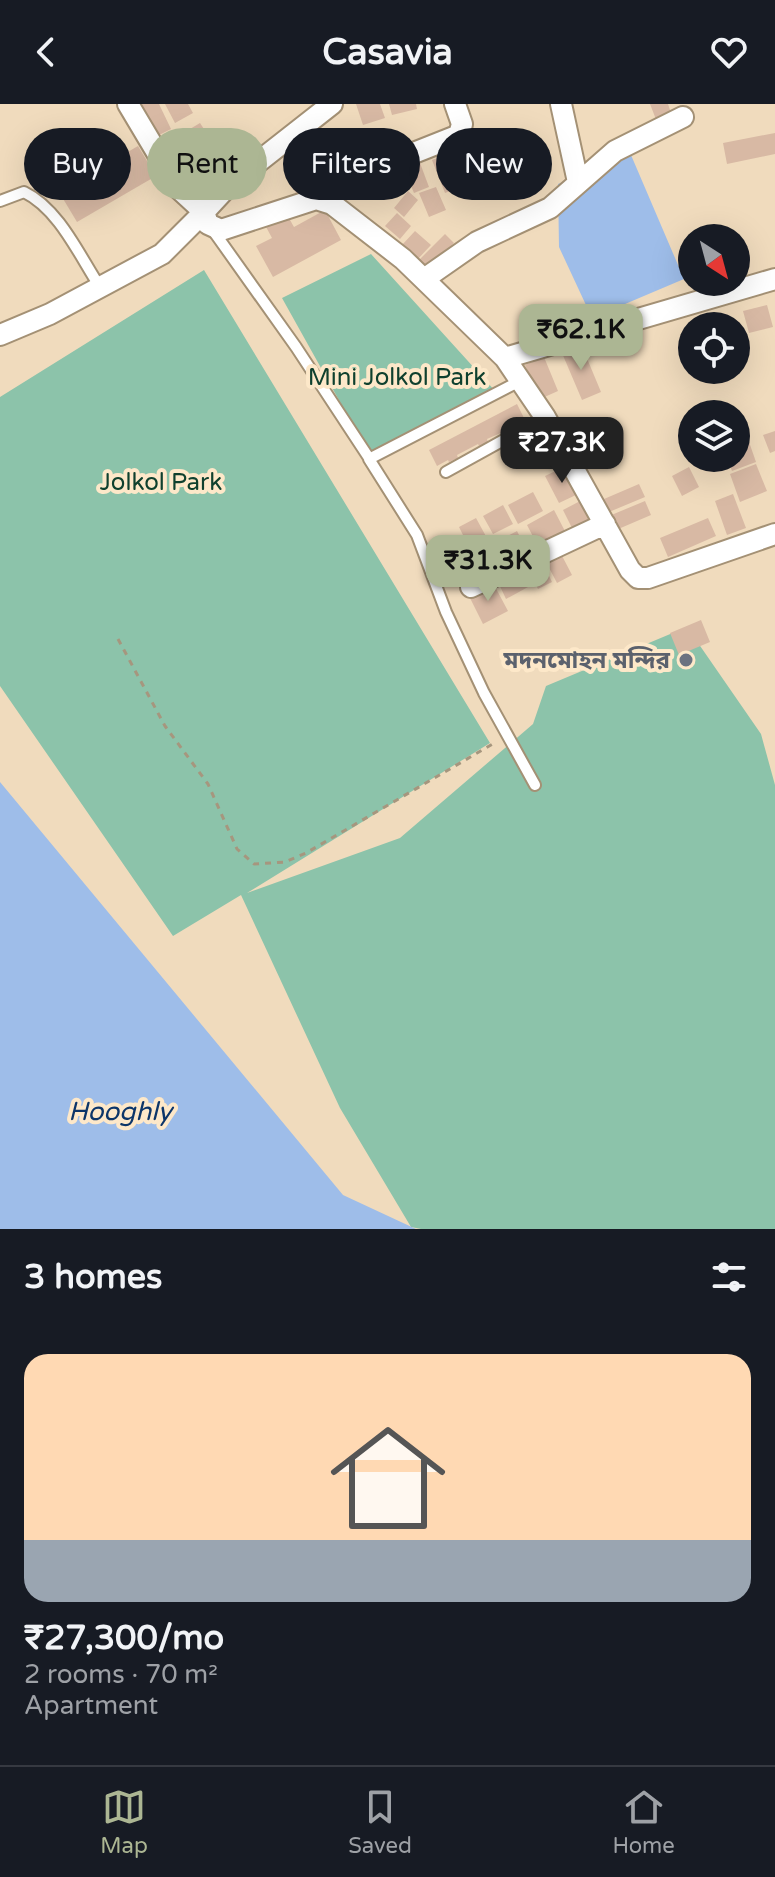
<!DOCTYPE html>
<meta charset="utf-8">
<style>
:root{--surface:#171b24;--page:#242831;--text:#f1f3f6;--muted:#9ea1a6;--line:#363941;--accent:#acb693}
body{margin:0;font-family:"Varela Round","Noto Sans Bengali",sans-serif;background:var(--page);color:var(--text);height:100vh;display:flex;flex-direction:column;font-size:30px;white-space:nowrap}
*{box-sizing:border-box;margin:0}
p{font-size:26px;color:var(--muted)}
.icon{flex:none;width:44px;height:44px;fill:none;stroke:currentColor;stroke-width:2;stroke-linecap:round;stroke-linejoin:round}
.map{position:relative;height:1125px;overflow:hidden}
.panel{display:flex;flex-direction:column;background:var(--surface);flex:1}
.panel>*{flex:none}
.top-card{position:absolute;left:24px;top:24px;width:728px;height:72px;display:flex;gap:16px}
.needle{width:52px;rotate:144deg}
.buttons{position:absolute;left:678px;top:120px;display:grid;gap:16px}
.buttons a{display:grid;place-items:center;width:72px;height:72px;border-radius:50%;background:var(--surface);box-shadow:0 8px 32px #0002;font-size:40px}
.price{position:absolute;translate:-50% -68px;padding:0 18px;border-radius:16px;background:var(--accent);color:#111;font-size:26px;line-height:52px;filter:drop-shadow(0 2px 4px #0008)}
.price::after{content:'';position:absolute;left:50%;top:48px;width:24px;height:18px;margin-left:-12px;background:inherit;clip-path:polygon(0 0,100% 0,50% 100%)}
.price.selected{background:#222;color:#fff}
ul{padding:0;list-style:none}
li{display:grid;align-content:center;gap:16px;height:424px;padding:0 24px}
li+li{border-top:2px solid var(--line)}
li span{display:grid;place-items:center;height:248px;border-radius:24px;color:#555}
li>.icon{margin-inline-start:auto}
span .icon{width:144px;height:144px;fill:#fffc;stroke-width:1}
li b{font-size:34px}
h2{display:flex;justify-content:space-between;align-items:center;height:96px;padding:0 24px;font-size:34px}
.tag{padding:0 28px;border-radius:36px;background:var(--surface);box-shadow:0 8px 32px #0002;font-size:28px;line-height:72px}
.tag.selected{background:var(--accent);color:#111}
header{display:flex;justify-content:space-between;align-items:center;height:104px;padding:0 24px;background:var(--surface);font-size:36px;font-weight:700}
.tabs{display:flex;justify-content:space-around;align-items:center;height:112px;border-top:2px solid var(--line);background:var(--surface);font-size:22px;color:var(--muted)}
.tabs a{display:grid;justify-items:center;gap:4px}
.tabs .selected{color:var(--accent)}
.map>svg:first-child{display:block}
</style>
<header><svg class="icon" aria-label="back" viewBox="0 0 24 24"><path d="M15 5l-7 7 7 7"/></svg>Casavia<svg class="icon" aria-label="heart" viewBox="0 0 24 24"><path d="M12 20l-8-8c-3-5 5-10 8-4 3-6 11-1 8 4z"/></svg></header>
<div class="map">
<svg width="775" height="1125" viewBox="0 0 775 1125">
<rect width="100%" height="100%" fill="#f0dbbd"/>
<path fill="#8cc3aa" d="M371,150l125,138 -122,71 -92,-165z
M204,166l286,473 -243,150 153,-55 133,-114 13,-38 141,-59 74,107 14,51v444h-354l-10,-2 -71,-119 -99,-213 -68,41 -173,-250v-289z"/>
<path fill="#9ebde9" d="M631,51l53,124 -92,39 -33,-71 -1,-63z
M0,678l343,413 73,34h-416z"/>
<path fill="#d8b9a4" d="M136,0h23l12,25 -18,9z
M165,0h23l5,9 -18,10z
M356,0h24l5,14 -22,7z
M389,0h27l1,5 -25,6z
M650,0h18l4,12 -15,6z
M200,19l15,23 -20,13 -15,-24z
M379,26l9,26 -14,5 -9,-26z
M775,29v21l-48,10 -4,-21z
M174,30l17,26 -14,9 -17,-26z
M138,42l18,30 -79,46 -18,-30z
M219,42l19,21 -14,14 -20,-21z
M457,47l12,33 -24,9 -13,-33z
M420,59l9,24 -15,6 -10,-24z
M312,60l12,19 -25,15 -12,-20z
M204,61l17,20 -17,14 -16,-21z
M436,83l10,23 -17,7 -10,-24z
M408,87l10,9 -14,17 -10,-9z
M325,106l16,30 -68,37 -17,-31 16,-8 -7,-13 21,-12 8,14z
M397,109l14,13 -11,13 -15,-13z
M415,127l16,14 -14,15 -15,-15z
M445,130l9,9 -27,27 -9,-9z
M767,201l6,22 -24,6 -6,-22z
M581,240l20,48 -19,8 -20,-47z
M544,253l14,34 -18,8 -15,-34z
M517,300l7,14 -9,5 2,3 -30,13 1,3 -9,4 -1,-2 -21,11 1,3 -9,4 -1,-2 -11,6 -8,-16z
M775,327v20l-5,2 -7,-18z
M748,335l8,23 -24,9 -5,-13h9v-15z
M756,360l11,27 -27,11 -10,-28z
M564,363l14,27 -19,9 -14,-27z
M689,363l10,20 -17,9 -10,-20z
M639,380l6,13 -36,15 -5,-13z
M533,388l10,19 -25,13 -10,-19z
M733,390l13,34 -19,7 -12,-34z
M584,395l11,22 -21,11 -11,-22z
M645,397l6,14 -35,15 -7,-14z
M503,401l10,19 -20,10 -10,-18z
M554,406l13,25 -27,15 -13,-25z
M476,414l12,22 -18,9 -11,-22z
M708,414l8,18 -48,21 -8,-19z
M517,427l12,24 -19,9 -12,-23z
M485,443l10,21 -21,11 -11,-21z
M560,448l12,23 -15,8 -12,-23z
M540,453l12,25 -14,7 -12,-24z
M519,466l9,17 -22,12 -8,-17z
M492,477l16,30 -25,13 -15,-30z
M701,516l9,22 -31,13 -9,-22z"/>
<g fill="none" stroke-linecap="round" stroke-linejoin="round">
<defs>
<path id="service" d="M0,97l24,-9c35,17 55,63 76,95
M212,125l84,118 73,111
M520,277l-151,78 48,76 29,77 38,81 51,92
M446,368l99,-55"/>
<path id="minor" d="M332,0l-102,80 -26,28 4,12 13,6 95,-31 16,5 71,55 102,99 270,-79
M561,0l17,78
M316,95l80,-39 63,-25 3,-11 -7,-20
M424,175l53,-37 73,-34 65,-57 68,-34
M0,231l50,-21 112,-60 42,-42 -26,-24 -50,-84
M505,254l40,59 85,153 8,8h10l127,-44
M471,483l134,-63"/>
</defs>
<use href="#service" stroke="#a49175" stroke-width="14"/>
<use href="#minor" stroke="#a49175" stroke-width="24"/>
<path stroke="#a6967e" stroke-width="3" stroke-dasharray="6 6" stroke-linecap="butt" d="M118,535l47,87 43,58 29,65 17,15 31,-2 21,-9 190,-111"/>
<use href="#service" stroke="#fff" stroke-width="10"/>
<use href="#minor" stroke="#fff" stroke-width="20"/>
</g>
<circle fill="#6b7280" stroke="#fde8c9" stroke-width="3" cx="686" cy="556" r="8"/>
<g text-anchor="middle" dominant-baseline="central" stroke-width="8" stroke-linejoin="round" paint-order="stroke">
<g font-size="24" fill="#0f402e" stroke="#fde8c9">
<text x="397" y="273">Mini Jolkol Park</text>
<text x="161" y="378">Jolkol Park</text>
</g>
<g font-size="24" font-weight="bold" fill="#5b616d" stroke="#fde8c9" text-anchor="end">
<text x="670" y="556">মদনমোহন মন্দির</text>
</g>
<g font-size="26" font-style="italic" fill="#0c3569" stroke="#fde8c9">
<text x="120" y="1007">Hooghly</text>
</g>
</g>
</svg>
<div class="buttons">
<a><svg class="needle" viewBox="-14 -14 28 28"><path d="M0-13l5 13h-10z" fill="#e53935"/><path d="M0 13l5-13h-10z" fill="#9ea1a6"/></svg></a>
<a><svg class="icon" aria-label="locate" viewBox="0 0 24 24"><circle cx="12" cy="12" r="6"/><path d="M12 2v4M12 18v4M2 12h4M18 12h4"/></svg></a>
<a><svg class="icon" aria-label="layers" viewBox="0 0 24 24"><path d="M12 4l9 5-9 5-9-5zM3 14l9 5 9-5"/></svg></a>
</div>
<b class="price" style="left:581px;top:268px">₹62.1K</b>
<b class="price selected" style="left:562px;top:381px">₹27.3K</b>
<b class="price" style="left:488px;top:499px">₹31.3K</b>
<div class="top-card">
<a class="tag">Buy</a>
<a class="tag selected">Rent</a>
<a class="tag">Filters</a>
<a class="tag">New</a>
</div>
</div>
<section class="panel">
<h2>3 homes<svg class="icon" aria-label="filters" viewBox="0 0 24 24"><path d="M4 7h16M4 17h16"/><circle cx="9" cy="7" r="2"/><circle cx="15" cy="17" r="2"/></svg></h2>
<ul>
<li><span style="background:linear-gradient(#ffd9b3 75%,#9aa5b1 0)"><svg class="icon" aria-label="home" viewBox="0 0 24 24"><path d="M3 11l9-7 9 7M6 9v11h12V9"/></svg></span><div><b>₹27,300/mo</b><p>2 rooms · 70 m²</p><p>Apartment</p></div></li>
</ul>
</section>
<nav class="tabs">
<a class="selected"><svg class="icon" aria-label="map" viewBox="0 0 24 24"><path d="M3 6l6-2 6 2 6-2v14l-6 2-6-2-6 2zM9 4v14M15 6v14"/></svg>Map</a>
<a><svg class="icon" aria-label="saved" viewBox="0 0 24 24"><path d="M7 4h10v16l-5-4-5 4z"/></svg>Saved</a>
<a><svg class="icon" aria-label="home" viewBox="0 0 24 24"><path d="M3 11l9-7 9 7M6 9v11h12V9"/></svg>Home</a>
</nav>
